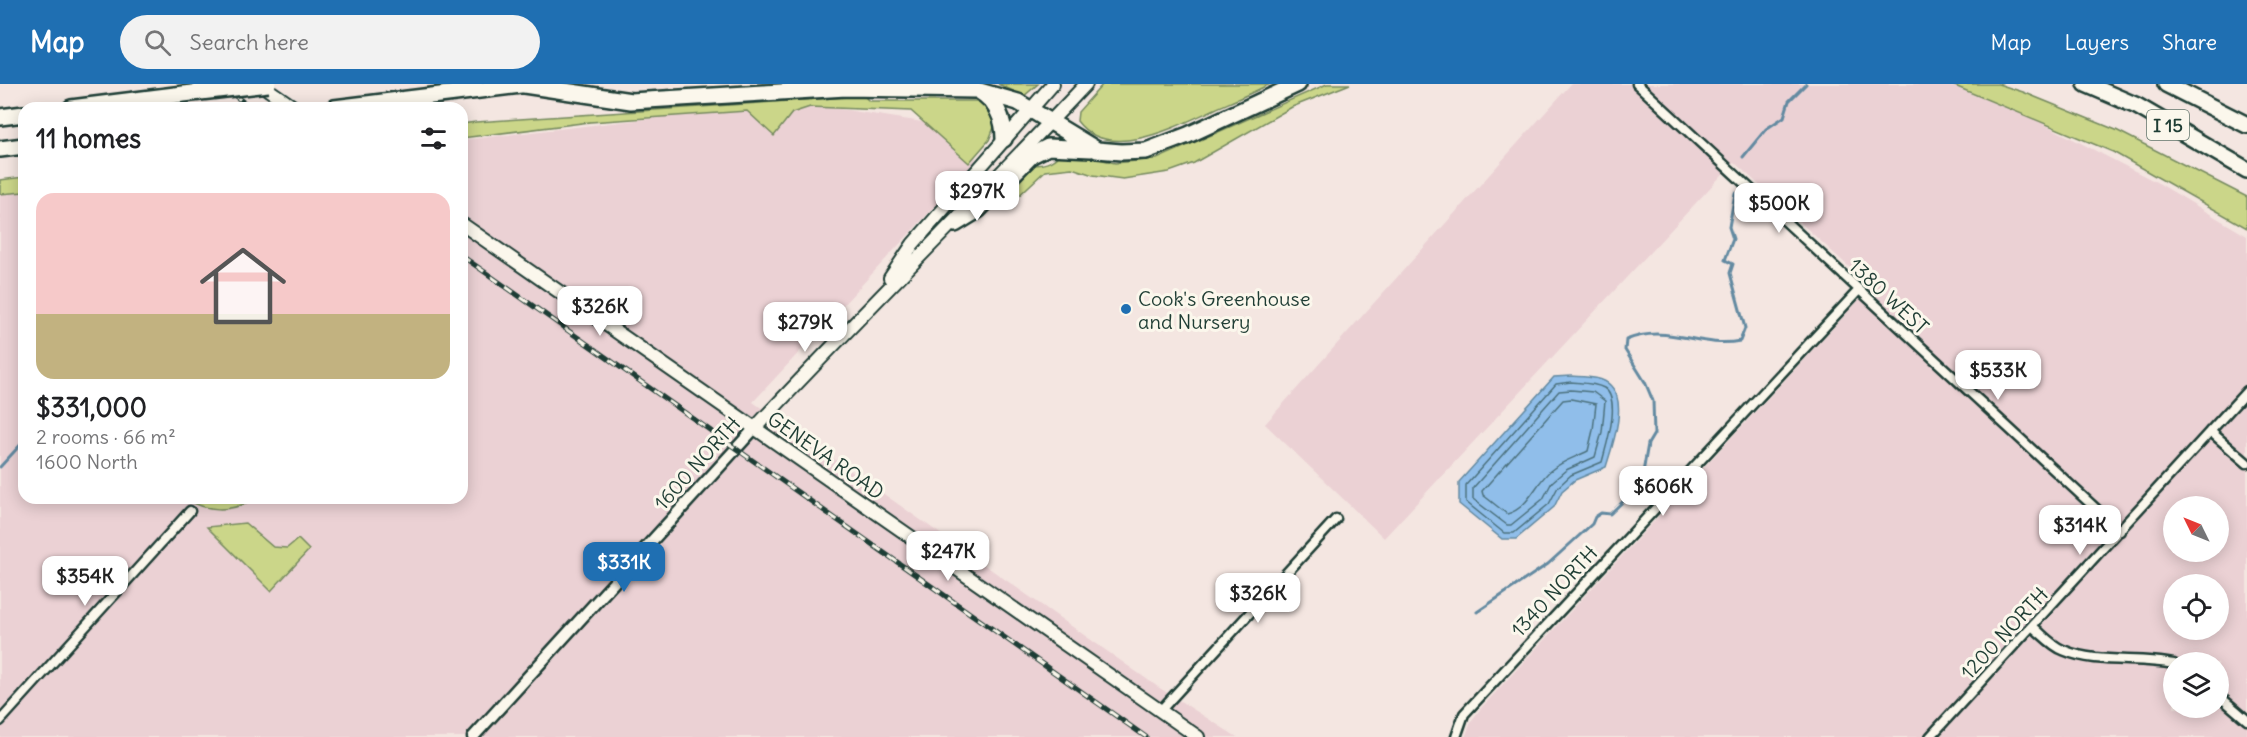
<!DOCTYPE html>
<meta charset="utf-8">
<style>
:root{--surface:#fff;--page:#f2f2f2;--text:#202124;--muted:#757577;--line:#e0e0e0;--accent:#1f6fb2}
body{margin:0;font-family:Delius,sans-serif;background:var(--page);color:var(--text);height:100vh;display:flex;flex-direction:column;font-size:22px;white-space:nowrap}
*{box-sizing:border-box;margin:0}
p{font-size:20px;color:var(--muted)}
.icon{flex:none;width:33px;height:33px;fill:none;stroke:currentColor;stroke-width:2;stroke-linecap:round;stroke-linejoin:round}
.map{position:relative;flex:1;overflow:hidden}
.panel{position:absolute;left:18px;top:18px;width:450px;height:402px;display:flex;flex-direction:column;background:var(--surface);border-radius:18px;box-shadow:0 3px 15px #0003}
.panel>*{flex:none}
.needle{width:39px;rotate:313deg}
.tools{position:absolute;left:2163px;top:412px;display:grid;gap:12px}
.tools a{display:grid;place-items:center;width:66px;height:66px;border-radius:50%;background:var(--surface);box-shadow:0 3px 15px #0003;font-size:30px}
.price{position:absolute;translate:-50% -51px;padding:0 14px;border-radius:12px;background:#fff;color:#222;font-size:20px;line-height:39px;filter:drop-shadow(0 2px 3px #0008)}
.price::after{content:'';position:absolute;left:50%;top:36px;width:18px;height:14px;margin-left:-9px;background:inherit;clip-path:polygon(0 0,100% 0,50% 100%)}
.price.selected{background:var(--accent);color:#fff}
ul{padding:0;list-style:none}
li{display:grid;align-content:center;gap:12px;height:318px;padding:0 18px}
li+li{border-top:2px solid var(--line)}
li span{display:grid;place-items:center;height:186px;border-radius:18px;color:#555}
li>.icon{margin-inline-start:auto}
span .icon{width:108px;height:108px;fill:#fffc;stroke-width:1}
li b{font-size:26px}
h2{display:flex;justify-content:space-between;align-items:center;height:72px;padding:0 18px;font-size:26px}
header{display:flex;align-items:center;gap:36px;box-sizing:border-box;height:84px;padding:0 30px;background:var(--accent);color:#fff}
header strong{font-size:28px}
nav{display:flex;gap:33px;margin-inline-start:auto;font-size:21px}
.search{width:420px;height:54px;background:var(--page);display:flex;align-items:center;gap:15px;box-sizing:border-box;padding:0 21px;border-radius:33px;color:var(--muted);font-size:22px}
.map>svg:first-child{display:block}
</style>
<header>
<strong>Map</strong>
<div class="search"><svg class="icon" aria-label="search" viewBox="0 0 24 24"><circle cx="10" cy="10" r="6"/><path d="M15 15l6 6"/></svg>Search here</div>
<nav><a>Map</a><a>Layers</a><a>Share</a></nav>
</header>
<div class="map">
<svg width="2247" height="653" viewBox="0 0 2247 653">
<rect width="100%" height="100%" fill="#f4e6e1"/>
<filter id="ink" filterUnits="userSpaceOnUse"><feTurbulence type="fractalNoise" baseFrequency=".0167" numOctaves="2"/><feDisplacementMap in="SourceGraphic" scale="12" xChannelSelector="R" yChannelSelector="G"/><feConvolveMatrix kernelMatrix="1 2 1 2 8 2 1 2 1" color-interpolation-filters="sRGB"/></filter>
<g filter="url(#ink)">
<path fill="#ebd1d4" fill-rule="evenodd" d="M1571,0h376l89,36 124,64 87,52v501h-782l7,-17 9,-12 390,-421 -137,-125 -350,376 -119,-114zM2174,423h44v45h-44zM2174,501h44v45h-44zM2174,579h44v45h-44z
M796,18l183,29 -4,32 -222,239 405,285 79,50h-1237v-544l24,-3v308h438v-358z"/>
<path fill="#cbd689" stroke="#758a5e" stroke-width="1.5" d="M998,0h40l-14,12z
M1103,0h167c-18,9 -37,17 -55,25 -36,16 -106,55 -138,12l1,-9z
M1327,0h23l-58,23 -98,56 -25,9 -46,7 -30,-4 -21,-7 -27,3 -33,31 -8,-7 29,-30c14,0 22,-4 30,-15l52,13 42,-4z
M1950,0h48l25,8 93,38 131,67v31l-134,-76z
M864,12l5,5h109l10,4 10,20h-3l-6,15 -20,23 -58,-52 -101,-4 -18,6 -18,23 -27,-25 -157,11 -128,16v-14l14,-2z
M24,93v15l-24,2v-14z
M190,414h54l4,4c-18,10 -42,9 -60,-2z
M245,439l28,24 14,1 11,-9 11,11 -38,41 -64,-64z"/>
<path fill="#90beea" stroke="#638aa1" stroke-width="1.5" d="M1571,292c12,1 31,0 40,10 17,17 1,61 -5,81l-31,13 -13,11 -8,16 -38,32h-14l-43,-35v-22l95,-105z"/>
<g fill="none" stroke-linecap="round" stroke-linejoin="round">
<path stroke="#4c717d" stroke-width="1.5" d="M1571,298c11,1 24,1 33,6 18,11 2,58 -2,74l-31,13 -13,12 -9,17 -35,29h-10l-38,-31v-17l90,-101z
M1571,306l22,2 12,9 -3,31 -7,25 -29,13 -14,12 -9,17 -32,26h-4l-34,-26v-11l86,-97z
M1571,315l25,5 -3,26 -5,21c-14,7 -26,10 -38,20 -15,13 -22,38 -43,43l-24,-19 -1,-4 81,-91z"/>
<path stroke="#638aa1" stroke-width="3" d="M1743,73l23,-28 18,-12 5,-16 17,-17
M0,383l24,-26
M1477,528l71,-48 44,-40 3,-7 6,-4 9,1 31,-30 7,-40 6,-10 -1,-33 -8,-19 -20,-32 1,-10c42,-17 74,9 114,1l5,-13 -15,-55 3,-9 -8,-4 8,-21 -4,-12 6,-34"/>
<defs>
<path id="minor" d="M1637,0l483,447
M2210,347l37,32
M2033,543c9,7 19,19 30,23 36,15 73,6 111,14
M2218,611l29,25
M1160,627l176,-192
M0,637l190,-210
M1456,653l8,-23 394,-423
M1930,653l317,-346"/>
<path id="tertiary" d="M473,653l281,-308"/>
<path id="secondary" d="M260,0l35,24
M462,140l736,513
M890,194l23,-34 140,-160
M754,345c109,-117 223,-229 332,-345"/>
<path id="motorway" d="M2086,0l51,22 110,64
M2166,0l81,41
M524,1l107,16 215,-13 130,2 42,12 79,48 24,2 25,-1 42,-16 110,-51
M979,7c18,11 25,27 25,48
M71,24l104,-13
M334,24l195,-24
M0,33l24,-3
M0,65l24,-3
M955,140l23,-14 54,-55 16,-8 43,2"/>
</defs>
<use href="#minor" stroke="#1f3d34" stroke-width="13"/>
<use href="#tertiary" stroke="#1f3d34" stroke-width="15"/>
<use href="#secondary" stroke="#1f3d34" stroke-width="16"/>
<use href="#motorway" stroke="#1f3d34" stroke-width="20"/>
<use href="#minor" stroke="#fbf7ec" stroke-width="8"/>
<use href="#tertiary" stroke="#fbf7ec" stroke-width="10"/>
<use href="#secondary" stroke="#fbf7ec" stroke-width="12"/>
<use href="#motorway" stroke="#fbf7ec" stroke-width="15"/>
<defs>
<path id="rail" d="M218,0l34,24
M462,172l684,481"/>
</defs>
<use href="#rail" stroke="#1f3d34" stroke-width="5"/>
<use href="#rail" stroke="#fbf7ec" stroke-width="3" stroke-dasharray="9" stroke-linecap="butt"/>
<defs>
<path id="motorway-bridge" d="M175,11l93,-11"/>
</defs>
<use href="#motorway-bridge" stroke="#1f3d34" stroke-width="20" stroke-linecap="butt"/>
<use href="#motorway-bridge" stroke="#fbf7ec" stroke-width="15"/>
</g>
</g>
<circle fill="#1f6fb2" stroke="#fbf7ec" stroke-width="2" cx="1126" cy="225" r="6"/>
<g text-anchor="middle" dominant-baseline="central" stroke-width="6" stroke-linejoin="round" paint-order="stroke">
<rect fill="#fbf7ec" stroke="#61756b" stroke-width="1.5" x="2147" y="26" width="42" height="30" rx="4.5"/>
<g font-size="18" font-weight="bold" fill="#1f3d34">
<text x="2168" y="41">I 15</text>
</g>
<g font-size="20" fill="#1f3d34" stroke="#fbf7ec">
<text transform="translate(1889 212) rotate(43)">1380 WEST</text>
<text transform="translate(826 371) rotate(35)">GENEVA ROAD</text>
<text transform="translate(697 379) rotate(-48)">1600 NORTH</text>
<text transform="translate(1554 507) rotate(-47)">1340 NORTH</text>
<text transform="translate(2004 549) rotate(-47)">1200 NORTH</text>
</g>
<g font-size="20" fill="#1f3d34" stroke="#fbf7ec" text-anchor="start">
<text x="1138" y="214">Cook's Greenhouse<tspan x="1138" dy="23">and Nursery</tspan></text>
</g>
</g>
</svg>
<div class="tools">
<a><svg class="needle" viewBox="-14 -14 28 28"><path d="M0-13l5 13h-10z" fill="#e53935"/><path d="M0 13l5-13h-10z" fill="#757577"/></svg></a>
<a><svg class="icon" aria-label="locate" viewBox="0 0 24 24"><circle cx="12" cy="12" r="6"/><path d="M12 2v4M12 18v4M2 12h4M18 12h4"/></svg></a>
<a><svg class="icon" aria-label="layers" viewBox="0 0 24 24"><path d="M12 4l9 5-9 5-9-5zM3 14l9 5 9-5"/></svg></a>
</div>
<b class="price" style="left:977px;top:138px">$297K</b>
<b class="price" style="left:1779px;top:150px">$500K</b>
<b class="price" style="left:600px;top:253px">$326K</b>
<b class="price" style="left:805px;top:269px">$279K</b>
<b class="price" style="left:1998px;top:317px">$533K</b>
<b class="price" style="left:1663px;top:433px">$606K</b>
<b class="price" style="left:2080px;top:472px">$314K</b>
<b class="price" style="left:948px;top:498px">$247K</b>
<b class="price selected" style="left:624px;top:509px">$331K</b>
<b class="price" style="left:85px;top:523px">$354K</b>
<b class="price" style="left:1258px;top:540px">$326K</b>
<section class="panel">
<h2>11 homes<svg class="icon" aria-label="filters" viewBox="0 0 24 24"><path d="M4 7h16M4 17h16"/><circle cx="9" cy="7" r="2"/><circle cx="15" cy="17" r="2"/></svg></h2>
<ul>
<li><span style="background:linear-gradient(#f6c9c9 65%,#c2b280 0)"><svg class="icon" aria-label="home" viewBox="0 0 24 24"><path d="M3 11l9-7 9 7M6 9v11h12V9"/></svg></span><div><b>$331,000</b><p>2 rooms · 66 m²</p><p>1600 North</p></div></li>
</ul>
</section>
</div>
